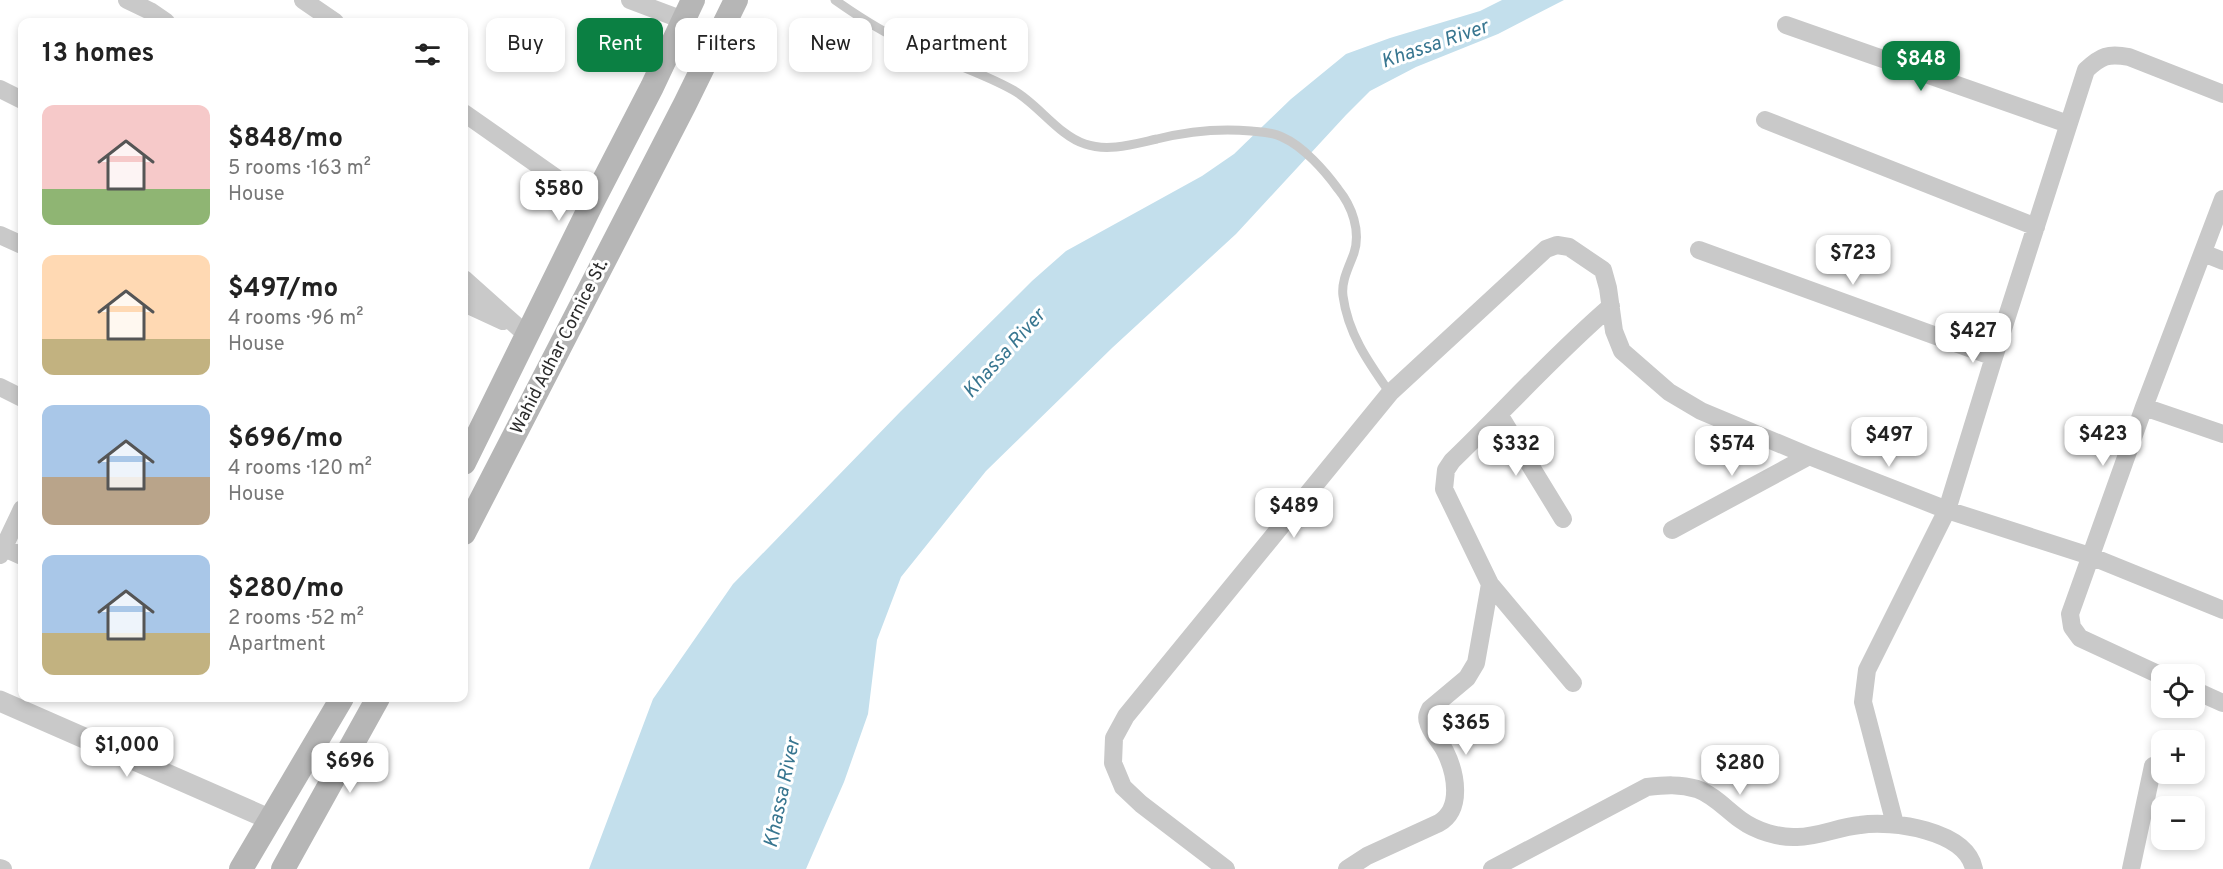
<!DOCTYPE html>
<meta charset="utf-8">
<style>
:root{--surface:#fff;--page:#f2f2f2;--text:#222;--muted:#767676;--accent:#0b8043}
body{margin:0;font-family:Overpass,sans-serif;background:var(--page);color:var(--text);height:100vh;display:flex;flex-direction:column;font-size:22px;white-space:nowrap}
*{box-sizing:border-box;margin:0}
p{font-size:20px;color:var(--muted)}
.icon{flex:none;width:33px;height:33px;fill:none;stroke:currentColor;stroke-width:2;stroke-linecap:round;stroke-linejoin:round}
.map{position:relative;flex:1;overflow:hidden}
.panel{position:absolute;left:18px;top:18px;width:450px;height:684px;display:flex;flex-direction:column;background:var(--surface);border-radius:12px;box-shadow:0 3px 9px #0003}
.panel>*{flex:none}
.top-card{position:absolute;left:486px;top:18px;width:570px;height:54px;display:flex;gap:12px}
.controls{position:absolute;left:2151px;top:664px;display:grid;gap:12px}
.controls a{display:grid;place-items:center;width:54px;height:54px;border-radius:12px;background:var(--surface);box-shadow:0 3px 9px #0003;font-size:30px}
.price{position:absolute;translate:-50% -51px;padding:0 14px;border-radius:12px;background:#fff;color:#222;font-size:20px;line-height:39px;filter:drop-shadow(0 2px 3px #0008)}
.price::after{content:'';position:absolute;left:50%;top:36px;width:18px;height:14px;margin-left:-9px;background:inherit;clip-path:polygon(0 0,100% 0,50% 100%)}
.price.current{background:var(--accent);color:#fff}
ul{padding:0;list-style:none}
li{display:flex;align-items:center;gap:18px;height:150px;padding:0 24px}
li span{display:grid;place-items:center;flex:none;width:168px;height:120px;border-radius:12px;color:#555}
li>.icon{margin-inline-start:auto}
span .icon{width:72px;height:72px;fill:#fffc;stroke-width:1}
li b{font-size:26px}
h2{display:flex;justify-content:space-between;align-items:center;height:72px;padding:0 24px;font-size:26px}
.chip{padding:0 21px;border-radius:12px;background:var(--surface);box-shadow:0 3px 9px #0003;font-size:21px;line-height:54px}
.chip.current{background:var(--accent);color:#fff}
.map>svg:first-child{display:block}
</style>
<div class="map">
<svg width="2223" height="869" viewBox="0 0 2223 869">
<rect width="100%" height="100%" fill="#fff"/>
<path fill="#c3dfec" d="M1502,0h62l-66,34 -82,33 -46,24 -24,24 -110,119 -124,114 -126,123 -85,106 -24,63 -9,74 -24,68 -38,87h-217l64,-170 80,-115 168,-173 131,-130 34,-30 136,-75 32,-22 57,-55 55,-45 44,-16 90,-27z"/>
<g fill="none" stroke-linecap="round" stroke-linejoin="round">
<path stroke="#c9c9c9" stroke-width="9" d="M835,0c24,17 51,34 78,46 33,16 68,26 100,44 24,13 46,46 72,54 23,8 49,0 72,-5 32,-8 61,-11 94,-8 11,1 22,1 31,6 21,9 43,34 56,52 14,17 23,42 16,64 -5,14 -13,28 -11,43 5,38 26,67 47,97"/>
<path stroke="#c9c9c9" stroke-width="18" d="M127,0l23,11 16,11
M303,0l32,22
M630,0l53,20
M1786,25l282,99
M0,89l22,11
M464,113l128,90
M1765,120l271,107
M0,235l22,10
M1699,250l295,107
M2203,253l20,8
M464,279l55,49 9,4
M464,303l39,18
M0,387l22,11
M2144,407l79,27
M1500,416l63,103
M1672,530l137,-74
M0,546l22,10
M0,555l22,-46
M2162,676l-82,-38 -8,-11 -2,-13 74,-207 79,-208
M1573,683l-83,-99 -46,-95 2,-19 6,-9c53,-51 103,-107 159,-155
M2194,690l29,13
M1895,824l-32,-122 4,-32 80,-160 47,-153 92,-287c15,-14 22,-17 43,-13l94,37
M0,868l3,1
M1226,869l-85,-65 -18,-17 -10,-24 1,-25 12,-22 264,-323 156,-144 11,-4 12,2 34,23 5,18 6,43 8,20 47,41 32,19 108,45 138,54 143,46 133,54
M1347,869l20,-13 72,-33c24,-14 17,-50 6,-72 -5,-10 -15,-19 -17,-29 -2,-5 0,-9 2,-13l37,-31 9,-15 14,-79
M1492,869l155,-82c18,-2 33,-3 50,2 17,6 30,21 44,31 15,11 38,18 56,17 22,0 41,-10 63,-12 32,-5 106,5 114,44
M2131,869l22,-103"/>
<path stroke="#c9c9c9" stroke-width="21" d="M0,701l269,118"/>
<path stroke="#b6b6b6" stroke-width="24" d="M464,463l128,-260 60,-116 41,-87
M464,533l221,-429 51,-104
M241,869l101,-171
M283,869l95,-171"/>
</g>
<g text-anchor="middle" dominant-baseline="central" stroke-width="6" stroke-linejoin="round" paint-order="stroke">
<g font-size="18" fill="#2c2c2c" stroke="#fff">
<text transform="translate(560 347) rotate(-63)">Wahid Adhar Cornice St.</text>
</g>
<g font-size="20" font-style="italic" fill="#387690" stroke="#fff">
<text transform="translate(1435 45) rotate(-19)">Khassa River</text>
<text transform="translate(1005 354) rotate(-48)">Khassa River</text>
<text transform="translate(783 793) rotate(-78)">Khassa River</text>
</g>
</g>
</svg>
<div class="controls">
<a><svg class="icon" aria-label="locate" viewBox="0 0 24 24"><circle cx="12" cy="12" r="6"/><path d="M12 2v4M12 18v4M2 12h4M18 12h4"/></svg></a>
<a>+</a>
<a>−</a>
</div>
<b class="price current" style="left:1921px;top:92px">$848</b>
<b class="price" style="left:559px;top:222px">$580</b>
<b class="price" style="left:1853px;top:286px">$723</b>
<b class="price" style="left:1973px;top:364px">$427</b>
<b class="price" style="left:2103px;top:467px">$423</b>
<b class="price" style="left:1889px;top:468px">$497</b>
<b class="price" style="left:1516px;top:477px">$332</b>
<b class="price" style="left:1732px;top:477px">$574</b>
<b class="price" style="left:1294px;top:539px">$489</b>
<b class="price" style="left:1466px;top:756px">$365</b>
<b class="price" style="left:127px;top:778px">$1,000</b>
<b class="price" style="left:350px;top:794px">$696</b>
<b class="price" style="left:1740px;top:796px">$280</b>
<div class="top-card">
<a class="chip">Buy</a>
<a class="chip current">Rent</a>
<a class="chip">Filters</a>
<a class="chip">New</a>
<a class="chip">Apartment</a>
</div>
<section class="panel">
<h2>13 homes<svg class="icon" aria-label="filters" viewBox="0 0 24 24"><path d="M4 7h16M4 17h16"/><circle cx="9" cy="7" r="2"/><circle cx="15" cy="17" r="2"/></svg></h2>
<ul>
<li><span style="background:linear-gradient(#f6c9c9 70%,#8fb573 0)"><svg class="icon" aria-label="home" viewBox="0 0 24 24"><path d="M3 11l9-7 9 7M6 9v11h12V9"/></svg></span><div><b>$848/mo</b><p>5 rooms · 163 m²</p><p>House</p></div></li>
<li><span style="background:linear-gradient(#ffd9b3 70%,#c2b280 0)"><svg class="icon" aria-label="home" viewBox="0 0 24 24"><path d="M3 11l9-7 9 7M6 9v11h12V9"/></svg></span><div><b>$497/mo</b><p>4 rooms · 96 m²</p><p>House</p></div></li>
<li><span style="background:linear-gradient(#a9c7e8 60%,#b9a48a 0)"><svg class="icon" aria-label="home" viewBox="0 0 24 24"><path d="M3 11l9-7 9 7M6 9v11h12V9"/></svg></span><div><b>$696/mo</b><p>4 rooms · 120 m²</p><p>House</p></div></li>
<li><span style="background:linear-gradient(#a9c7e8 65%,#c2b280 0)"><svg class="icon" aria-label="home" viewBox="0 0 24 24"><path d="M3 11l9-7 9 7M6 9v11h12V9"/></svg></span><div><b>$280/mo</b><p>2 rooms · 52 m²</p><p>Apartment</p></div></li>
</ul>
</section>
</div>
